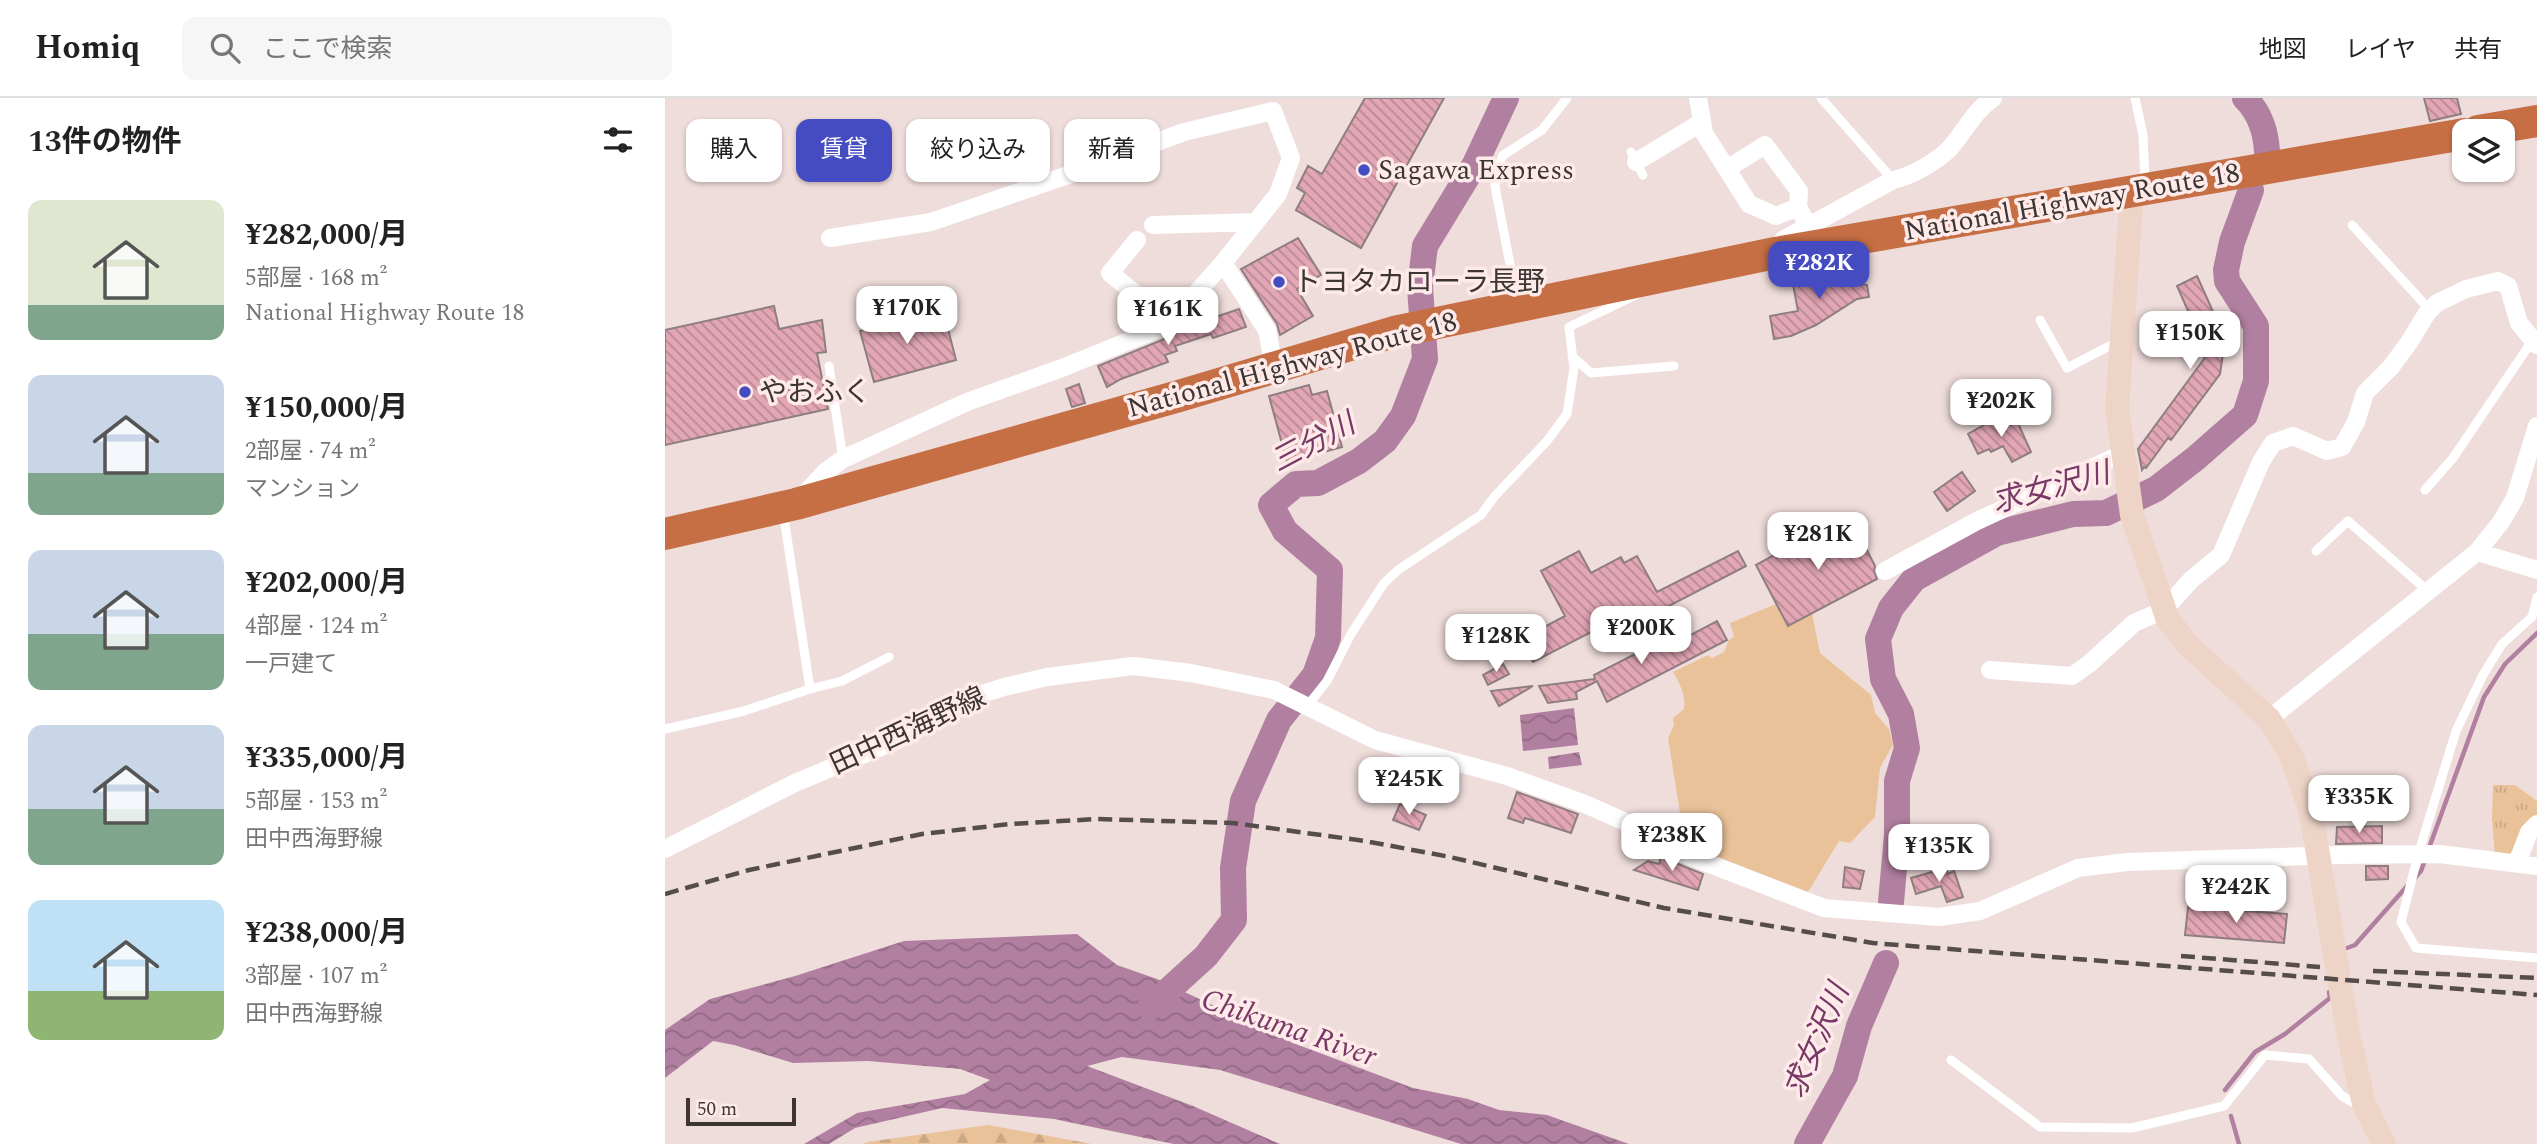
<!DOCTYPE html>
<html lang="ja">
<meta charset="utf-8">
<style>
:root{--surface:#fff;--page:#f6f6f6;--text:#222;--muted:#767676;--line:#e0e0e0;--accent:#454cc1}
body{margin:0;font-family:Spectral,"Noto Sans JP",serif;background:var(--page);color:var(--text);height:100vh;display:flex;flex-direction:column;font-size:26px;white-space:nowrap}
*{box-sizing:border-box;margin:0}
p{font-size:23px;color:var(--muted)}
.icon{flex:none;width:38px;height:38px;fill:none;stroke:currentColor;stroke-width:2;stroke-linecap:round;stroke-linejoin:round}
.map{position:relative;flex:1;overflow:hidden}
.side{display:flex;flex-direction:column;background:var(--surface);width:665px}
.side>*{flex:none}
.top-card{position:absolute;left:21px;top:21px;width:665px;height:63px;display:flex;gap:14px}
.buttons{position:absolute;left:1787px;top:21px;display:grid;gap:14px}
.buttons a{display:grid;place-items:center;width:63px;height:63px;border-radius:14px;background:var(--surface);box-shadow:0 2px 5px #0004;font-size:35px}
.scale{position:absolute;left:21px;bottom:18px;width:110px;box-sizing:border-box;padding-left:7px;border:4px solid #3c3534;border-top:0;font-size:19px;line-height:24px;white-space:nowrap;color:#3c3534;-webkit-text-stroke:5px #fdeae9;paint-order:stroke}
.price{position:absolute;translate:-50% -60px;padding:0 16px;border-radius:14px;background:#fff;color:#222;font-size:23px;line-height:46px;filter:drop-shadow(0 2px 4px #0008)}
.price::after{content:'';position:absolute;left:50%;top:42px;width:21px;height:16px;margin-left:-10px;background:inherit;clip-path:polygon(0 0,100% 0,50% 100%)}
.price.current{background:var(--accent);color:#fff}
ul{padding:0;list-style:none}
li{display:flex;align-items:center;gap:21px;height:175px;padding:0 28px}
li span{display:grid;place-items:center;flex:none;width:196px;height:140px;border-radius:14px;color:#555}
li>.icon{margin-inline-start:auto}
span .icon{width:84px;height:84px;fill:#fffc;stroke-width:1}
li b{font-size:30px}
h2{display:flex;justify-content:space-between;align-items:center;height:84px;padding:0 28px;font-size:30px}
.pill{padding:0 24px;border-radius:14px;background:var(--surface);box-shadow:0 2px 5px #0004;font-size:24px;line-height:63px}
.pill.current{background:var(--accent);color:#fff}
header{display:flex;align-items:center;gap:42px;box-sizing:border-box;height:98px;padding:0 35px;background:var(--surface);border-bottom:2px solid var(--line)}
header strong{font-size:33px}
nav{display:flex;gap:38px;margin-inline-start:auto;font-size:24px}
.search{width:490px;height:63px;background:var(--page);display:flex;align-items:center;gap:18px;box-sizing:border-box;padding:0 24px;border-radius:14px;color:var(--muted);font-size:26px}
main{display:flex;flex:1;min-height:0}
.map>svg:first-child{display:block}
</style>
<header>
<strong>Homiq</strong>
<div class="search"><svg class="icon" aria-label="search" viewBox="0 0 24 24"><circle cx="10" cy="10" r="6"/><path d="M15 15l6 6"/></svg>ここで検索</div>
<nav><a>地図</a><a>レイヤ</a><a>共有</a></nav>
</header>
<main>
<section class="side">
<h2>13件の物件<svg class="icon" aria-label="filters" viewBox="0 0 24 24"><path d="M4 7h16M4 17h16"/><circle cx="9" cy="7" r="2"/><circle cx="15" cy="17" r="2"/></svg></h2>
<ul>
<li><span style="background:linear-gradient(#dfe7d0 75%,#7fa58c 0)"><svg class="icon" aria-label="home" viewBox="0 0 24 24"><path d="M3 11l9-7 9 7M6 9v11h12V9"/></svg></span><div><b>¥282,000/月</b><p>5部屋 · 168 m²</p><p>National Highway Route 18</p></div></li>
<li><span style="background:linear-gradient(#c9d6e8 70%,#7fa58c 0)"><svg class="icon" aria-label="home" viewBox="0 0 24 24"><path d="M3 11l9-7 9 7M6 9v11h12V9"/></svg></span><div><b>¥150,000/月</b><p>2部屋 · 74 m²</p><p>マンション</p></div></li>
<li><span style="background:linear-gradient(#c9d6e8 60%,#7fa58c 0)"><svg class="icon" aria-label="home" viewBox="0 0 24 24"><path d="M3 11l9-7 9 7M6 9v11h12V9"/></svg></span><div><b>¥202,000/月</b><p>4部屋 · 124 m²</p><p>一戸建て</p></div></li>
<li><span style="background:linear-gradient(#c9d6e8 60%,#7fa58c 0)"><svg class="icon" aria-label="home" viewBox="0 0 24 24"><path d="M3 11l9-7 9 7M6 9v11h12V9"/></svg></span><div><b>¥335,000/月</b><p>5部屋 · 153 m²</p><p>田中西海野線</p></div></li>
<li><span style="background:linear-gradient(#bfe0f5 65%,#8fb573 0)"><svg class="icon" aria-label="home" viewBox="0 0 24 24"><path d="M3 11l9-7 9 7M6 9v11h12V9"/></svg></span><div><b>¥238,000/月</b><p>3部屋 · 107 m²</p><p>田中西海野線</p></div></li>
</ul>
</section>
<div class="map">
<svg width="1872" height="1046" viewBox="0 0 1872 1046">
<defs>
<pattern id="forest-firs" width="22" height="20" patternUnits="userSpaceOnUse" patternTransform="scale(1.75)"><rect width="22" height="20" fill="#eac299"/><path d="M5 1l3.5 6h-7zM16 11l3.5 6h-7z" fill="#caa784"/></pattern>
<pattern id="park-tufts" width="24" height="20" patternUnits="userSpaceOnUse" patternTransform="scale(1.75)"><rect width="24" height="20" fill="#eac299"/><path d="M3 7l-1-3M5 7V3M7 7l1-3M15 17l-1-3M17 17v-4M19 17l1-3" fill="none" stroke="#caa784"/></pattern>
<pattern id="water-waves" width="16" height="10" patternUnits="userSpaceOnUse" patternTransform="scale(1.75)"><rect width="16" height="10" fill="#b180a0"/><path d="M0 5q4-4 8 0t8 0" fill="none" stroke="#916a83"/></pattern>
<pattern id="building-back-hatch" width="6" height="6" patternUnits="userSpaceOnUse" patternTransform="scale(1.75)"><rect width="6" height="6" fill="#e2a6b5"/><path d="M-1 5l2 2M0 0l6 6M5-1l2 2" fill="none" stroke="#b88894"/></pattern>
</defs>
<rect width="100%" height="100%" fill="#efdddb"/>
<path fill="url(#forest-firs)" d="M323,1027l104,19h-229l4,-2z"/>
<path fill="url(#park-tufts)" d="M1828,687h22l22,16v19l-21,38 -21,-2 -3,-38z"/>
<path fill="#eac299" d="M1111,506l36,9 8,40 51,42 4,18 14,16 4,16 -13,23 -5,49 -25,26 -11,-2 -31,51 -123,-48 -17,-106 6,-13 -1,-7 11,-9c2,-14 -4,-25 -11,-37l35,-17 4,3 12,-6 5,-12 5,-3 -4,-14z"/>
<path fill="url(#water-waves)" d="M909,610l4,37 -55,6 -3,-36z
M914,654l3,13 -33,4 -1,-12z
M412,836l40,31 40,14 136,64 120,45 55,11 31,11 48,5 82,29h-168l-241,-74 -98,-13 -35,9 106,40 87,38h-106l-120,-25 -112,-11 -87,20 -26,16h-25l53,-31 108,-19 25,-14 -30,-11 -92,-8 -75,2 -59,-18 -21,-4 -48,37v-48l45,-31 85,-23 109,-35z"/>
<g fill="none" stroke-linecap="round" stroke-linejoin="round">
<path stroke="#b180a0" stroke-width="4.5" d="M1764,750l55,-151 21,-33 32,-31
M1749,781l7,-8 4,-11
M1682,850l8,-3 53,-60
M1560,992l30,-38 30,-18 45,-36 -1,-6
M1566,1018l8,28"/>
<path stroke="#b180a0" stroke-width="26" d="M1580,0c15,15 21,33 22,54
M1226,804l6,-67v-54l10,-33 -6,-34 -18,-35 -5,-40 13,-31 23,-29 83,-46 76,-19 33,-1 50,-24 40,-31 49,-43 11,-34v-55l-29,-45 -1,-11 6,-28 19,-52
M485,909l56,-51 28,-36 -1,-52 10,-67 36,-81 36,-45 13,-37 2,-68 -45,-39 -14,-26 25,-21 22,-1 41,-22 26,-20 18,-25 22,-57 -5,-72 5,-41 50,-82 31,-66
M1142,1046l38,-68 14,-50 27,-63"/>
</g>
<path fill="url(#building-back-hatch)" stroke="#8e7e82" stroke-width="2" d="M700,0h79l-83,150 -65,-38 9,-17 -8,-5 11,-22 14,8z
M1759,0h33l4,16 -31,7z
M633,140l23,37 -24,14 16,27 -33,19 -3,-11 -36,-55z
M1193,170l2,16 7,1 2,12 -12,2 -41,26 -25,11 -17,3 -4,-23 28,-5 -6,-32z
M1532,178l27,60 -5,2 5,9 -4,27 -49,66 -3,-2 -22,30 -2,-1 -2,3 -4,-21 66,-90v-12l-27,-61z
M109,208l5,23 43,-9 4,32 -9,1 11,56 -163,36v-115z
M574,211l7,18 -33,11 -2,-4 -36,12 2,5 -12,4 3,7 -47,17 -14,8 -9,-21 74,-30 8,-7z
M265,213l4,14 12,-4 10,39 -82,22 -14,-51z
M414,286l6,19 -13,4 -6,-18z
M644,287l3,10 15,-4 15,56 -55,15 -18,-66z
M1335,318l6,11 11,-6 14,31 -19,10 -9,-16 -12,6 -2,-3 -11,5 -10,-20z
M1297,374l13,19 -28,20 -13,-19z
M1187,423l23,45 -1,5 3,8 -89,47 -32,-61 57,-31 3,6z
M914,453l12,22 30,-16 3,6 13,-7 20,36 81,-41 8,15 -104,54 -6,-11 -103,53 -3,-5 -4,2 -12,-23 15,-7 4,4 32,-17 -24,-45z
M1052,523l10,19 -120,62 -10,-21 -21,11 1,7 -29,4 -9,-17 56,-7 -1,-4 49,-25 -3,-5 20,-10 6,13z
M838,566l6,10 -21,11 -5,-10z
M868,588l-34,20 -8,-15z
M852,694l61,22 -7,19 -46,-15 -2,5 -15,-5z
M735,706l26,11 -7,15 -26,-10z
M1717,728v17l-46,1 1,-17z
M996,759l42,17 -5,16 -64,-20 14,-9 11,3z
M1701,768h22v13l-22,1z
M1180,769l19,4 -4,18 -17,-2z
M1281,770l2,6 6,-3 9,26 -16,5 -6,-16 -25,8 -5,-16z
M1523,809l99,7 -3,29 -99,-8z"/>
<g fill="none" stroke-linecap="round" stroke-linejoin="round">
<path stroke="#fff" stroke-width="9" d="M1156,0l72,82
M1470,0l8,37 2,48
M966,54l12,23
M1687,127l78,85
M852,203l-22,-115 7,-30 40,-26 25,-32
M1375,222l27,48 50,-26
M907,258l19,17 83,-7
M164,268l14,93
M1760,392l28,-32 79,-117
M118,413l27,178
M1651,453l32,-30 81,71
M1872,499l-5,20 -30,27 -19,31 -27,56 -38,124 -17,67 15,26 121,10
M643,607l19,-24 24,-47 33,-51 14,-13 83,-55 13,-18 53,-56 20,-27 7,-46 -5,-41 67,-32
M0,631l79,-18 66,-22 32,-8 47,-24
M1286,962l89,67 92,1 92,-22 41,-51 44,4 33,37 17,10"/>
<path stroke="#fff" stroke-width="18" d="M1033,0l6,35 45,71 27,12 22,-9 11,20
M971,64l66,-40
M1062,71l38,-24 34,46 -1,16
M488,127l103,-3
M472,142l-27,33 46,38 12,14
M1114,149l4,-7 110,-60c17,-3 45,-19 57,-32 15,-17 24,-37 43,-50
M558,165l44,67 7,37
M136,400l24,-26 18,-13 124,-57 95,-34 106,-43 55,-62 55,-69 13,-36 -18,-47 -89,21 -110,41 -143,49 -101,16
M1812,454l60,18
M1220,473l92,-50 145,-67
M1325,572l82,6 17,-12 45,-41 30,-13 27,-30 30,-25 40,-93 12,-19 20,-7 34,15 15,-4 14,-25 9,-29 26,-26 19,-26 17,-28 10,-10 29,-14 32,-8 10,5 11,37 18,22
M1604,621l208,-167 24,-30 14,-24 22,-72
M0,751l130,-66 103,-43 53,-34 22,-9 31,-10 43,-10 86,-11 58,7 83,17 101,50 132,36 78,28 45,20 33,22 161,62 115,9 41,-6 98,-43 49,-6 210,-7 102,-1 98,12
M1852,765l12,-31 8,-8"/>
<path stroke="#eed4c7" stroke-width="24" d="M1467,92l-15,219 15,106 36,105 20,25 81,74 23,38 19,56 38,225 15,66 20,40"/>
<path stroke="#c66f45" stroke-width="32" d="M1813,33l59,-10
M0,436l131,-30 383,-108 215,-64 381,-79 689,-119"/>
<path stroke="#554d4b" stroke-width="4.5" stroke-dasharray="14 7" stroke-linecap="butt" d="M0,796l84,-24 173,-36 88,-10 87,-5 136,4 132,18 85,16 214,51 209,35 664,52
M1516,858l139,11
M1708,873l164,7"/>
</g>
<g fill="#454cc1" stroke="#fdeae9" stroke-width="2.5">
<circle cx="699" cy="72" r="7"/>
<circle cx="614" cy="184" r="7"/>
<circle cx="80" cy="294" r="7"/>
</g>
<g text-anchor="middle" dominant-baseline="central" stroke-width="7" stroke-linejoin="round" paint-order="stroke">
<g font-size="28" fill="#3c3534" stroke="#fdeae9" text-anchor="start">
<text x="713" y="72">Sagawa Express</text>
<text x="628" y="184">トヨタカローラ長野</text>
<text x="94" y="294">やおふく</text>
</g>
<g font-size="28" fill="#3c3534" stroke="#fdeae9">
<text transform="translate(1407 104) rotate(-10)">National Highway Route 18</text>
<text transform="translate(627 267) rotate(-15)">National Highway Route 18</text>
<text transform="translate(243 633) rotate(-25)">田中西海野線</text>
</g>
<g font-size="30" font-style="italic" fill="#773965" stroke="#fdeae9">
<text transform="translate(648 345) rotate(-28)">三分川</text>
<text transform="translate(1386 390) rotate(-15)">求女沢川</text>
<text transform="translate(624 930) rotate(19)">Chikuma River</text>
<text transform="translate(1152 943) rotate(-67)">求女沢川</text>
</g>
</g>
</svg>
<div class="buttons">
<a><svg class="icon" aria-label="layers" viewBox="0 0 24 24"><path d="M12 4l9 5-9 5-9-5zM3 14l9 5 9-5"/></svg></a>
</div>
<div class="scale">50 m</div>
<b class="price current" style="left:1154px;top:203px">¥282K</b>
<b class="price" style="left:242px;top:248px">¥170K</b>
<b class="price" style="left:503px;top:249px">¥161K</b>
<b class="price" style="left:1525px;top:273px">¥150K</b>
<b class="price" style="left:1336px;top:341px">¥202K</b>
<b class="price" style="left:1153px;top:474px">¥281K</b>
<b class="price" style="left:976px;top:568px">¥200K</b>
<b class="price" style="left:831px;top:576px">¥128K</b>
<b class="price" style="left:744px;top:719px">¥245K</b>
<b class="price" style="left:1694px;top:737px">¥335K</b>
<b class="price" style="left:1007px;top:775px">¥238K</b>
<b class="price" style="left:1274px;top:786px">¥135K</b>
<b class="price" style="left:1571px;top:827px">¥242K</b>
<div class="top-card">
<a class="pill">購入</a>
<a class="pill current">賃貸</a>
<a class="pill">絞り込み</a>
<a class="pill">新着</a>
</div>
</div>
</main>
